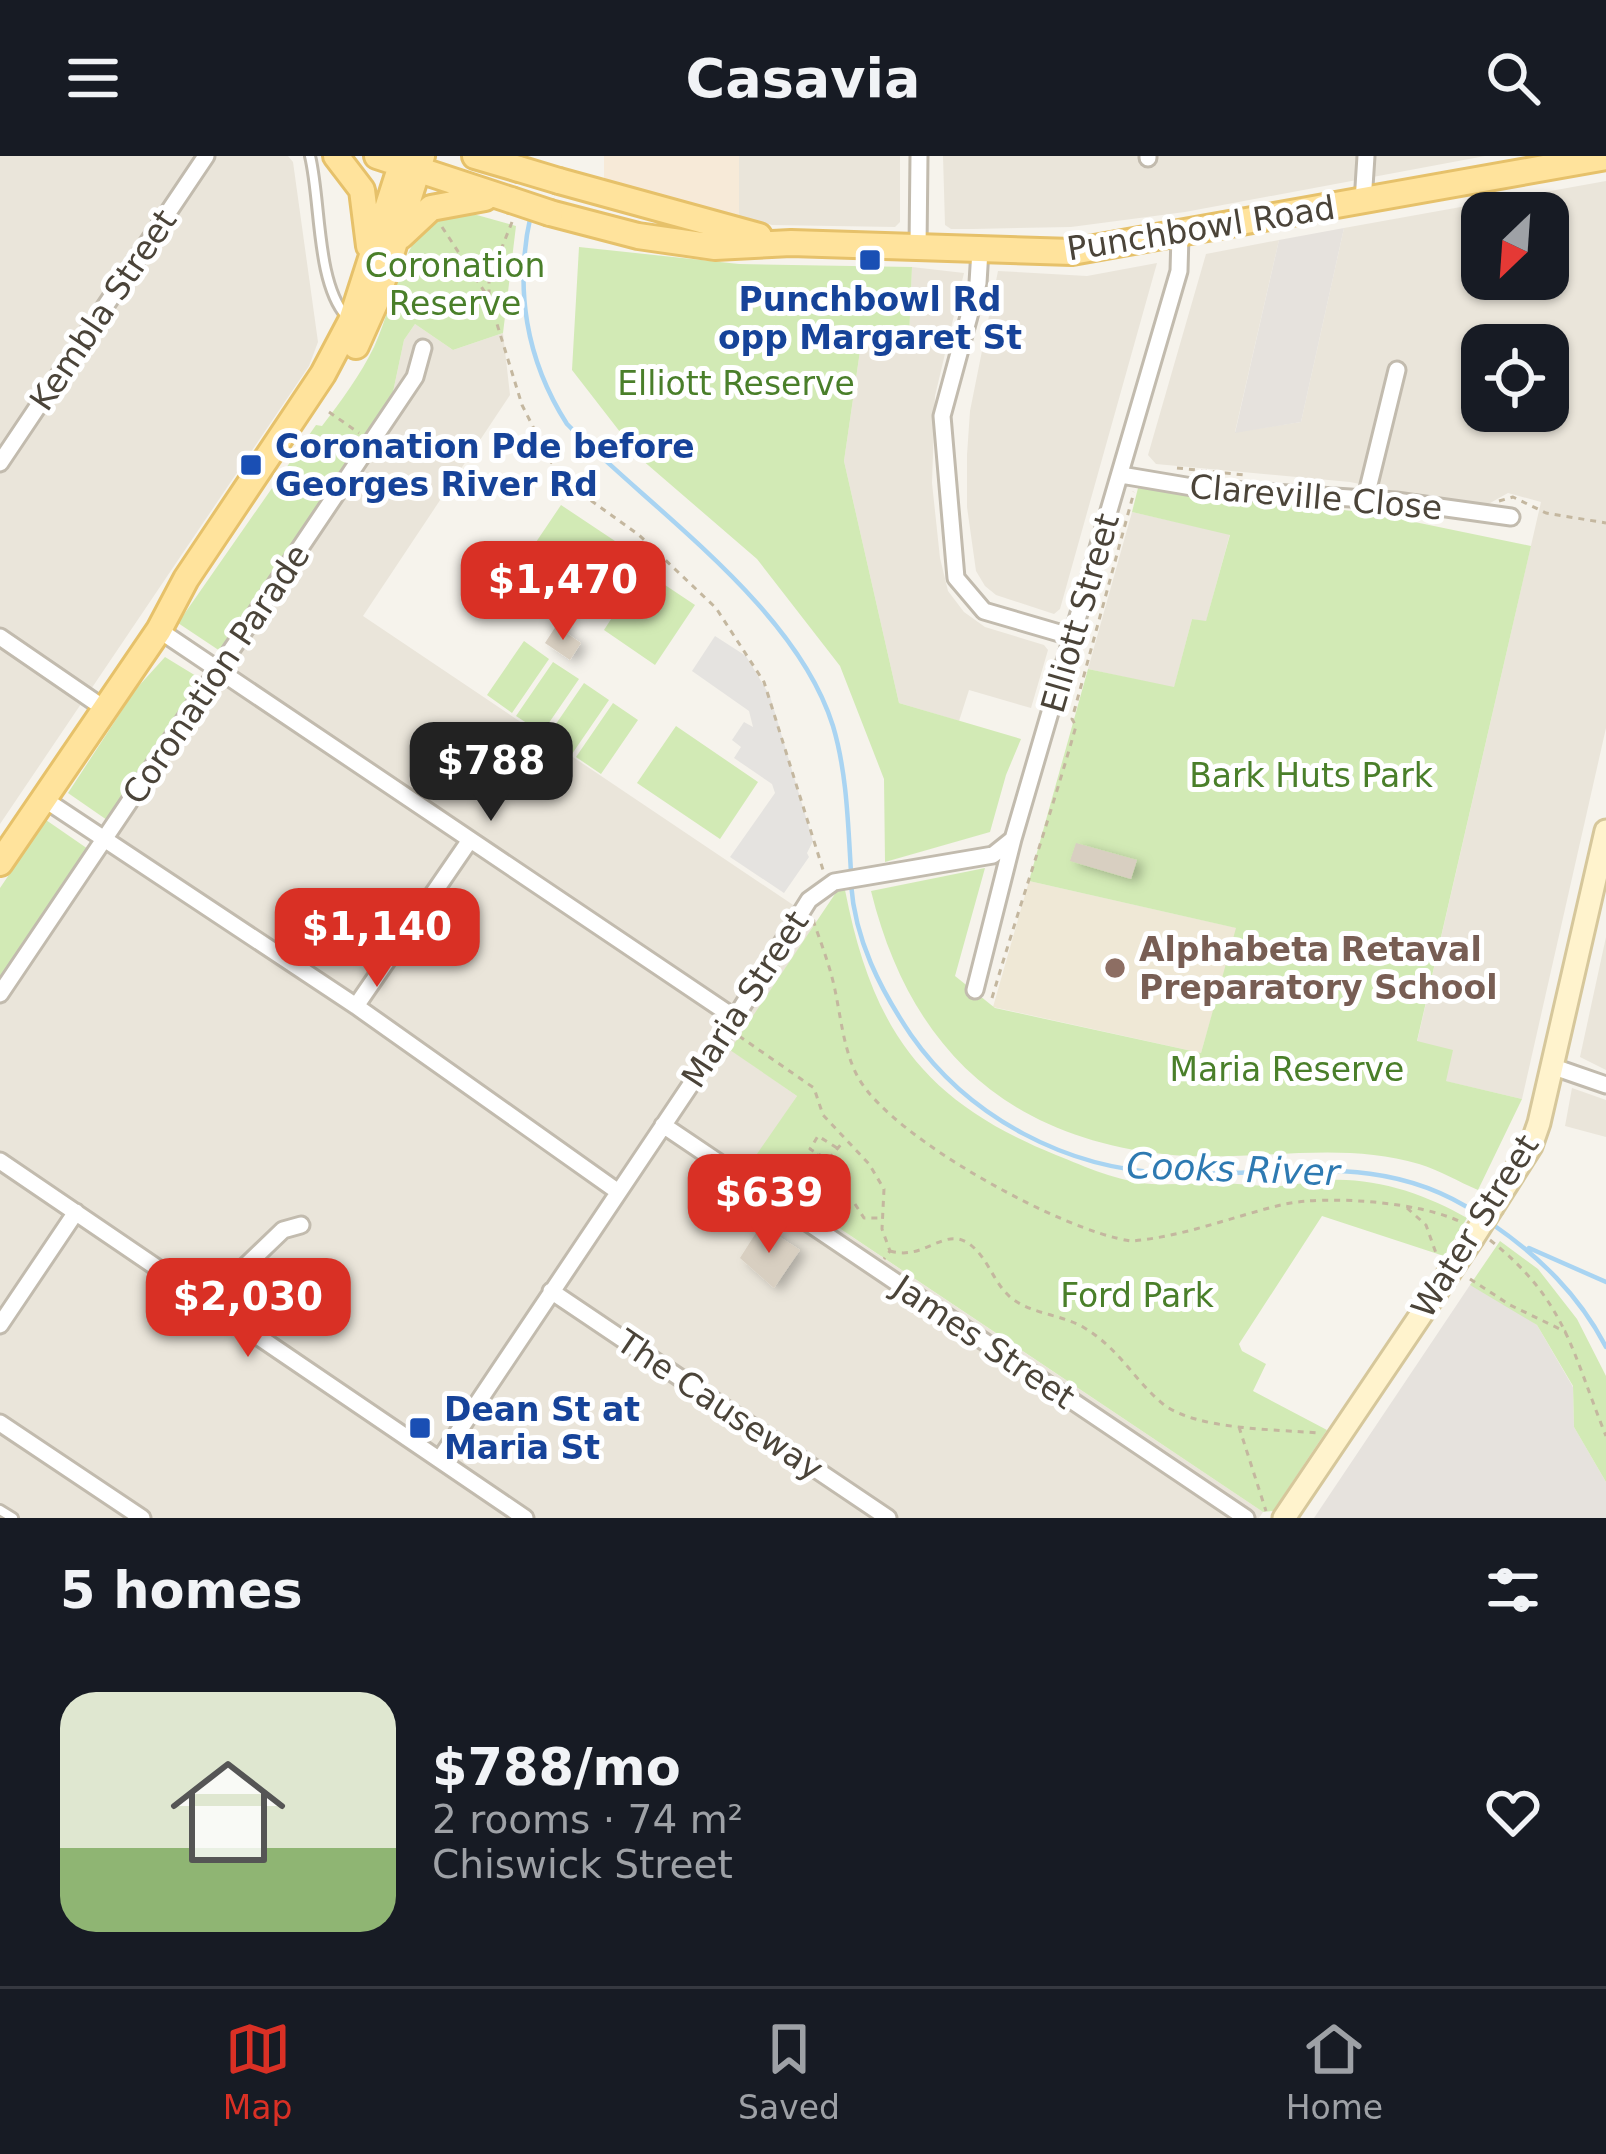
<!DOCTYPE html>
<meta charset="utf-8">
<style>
:root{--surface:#171b24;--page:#242831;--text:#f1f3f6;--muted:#9ea1a6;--line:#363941;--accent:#d93025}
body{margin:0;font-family:"DejaVu Sans",sans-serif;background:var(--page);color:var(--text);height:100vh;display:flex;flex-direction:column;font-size:45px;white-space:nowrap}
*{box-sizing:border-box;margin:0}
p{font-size:39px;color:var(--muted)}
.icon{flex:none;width:66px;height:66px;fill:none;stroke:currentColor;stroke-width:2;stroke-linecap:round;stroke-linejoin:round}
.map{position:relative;height:1362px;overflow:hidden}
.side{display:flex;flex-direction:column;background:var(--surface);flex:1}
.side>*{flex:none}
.needle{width:78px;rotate:205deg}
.controls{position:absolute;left:1461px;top:36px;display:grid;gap:24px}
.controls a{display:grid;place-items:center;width:108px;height:108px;border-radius:24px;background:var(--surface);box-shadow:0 3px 9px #0004;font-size:60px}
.price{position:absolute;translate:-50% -102px;padding:0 27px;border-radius:24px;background:var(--accent);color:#fff;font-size:39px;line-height:78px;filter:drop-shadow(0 3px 6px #0008)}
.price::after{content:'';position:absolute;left:50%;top:72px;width:36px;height:27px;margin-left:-18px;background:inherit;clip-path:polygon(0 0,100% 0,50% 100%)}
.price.selected{background:#222;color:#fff}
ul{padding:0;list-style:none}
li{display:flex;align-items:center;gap:36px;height:300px;padding:0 60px}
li+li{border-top:3px solid var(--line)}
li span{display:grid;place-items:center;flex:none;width:336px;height:240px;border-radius:36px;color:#555}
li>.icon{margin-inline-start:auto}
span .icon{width:144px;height:144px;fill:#fffc;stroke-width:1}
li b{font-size:51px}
h2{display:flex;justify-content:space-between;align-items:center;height:144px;padding:0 60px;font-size:51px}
header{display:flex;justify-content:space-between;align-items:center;height:156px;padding:0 60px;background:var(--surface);font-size:54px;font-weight:800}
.tabs{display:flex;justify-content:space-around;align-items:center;height:168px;border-top:3px solid var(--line);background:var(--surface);font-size:33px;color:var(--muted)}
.tabs a{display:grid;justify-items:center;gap:6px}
.tabs .selected{color:var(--accent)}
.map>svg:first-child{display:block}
</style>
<header><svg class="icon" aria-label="menu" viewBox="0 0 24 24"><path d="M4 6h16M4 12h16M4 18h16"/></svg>Casavia<svg class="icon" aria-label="search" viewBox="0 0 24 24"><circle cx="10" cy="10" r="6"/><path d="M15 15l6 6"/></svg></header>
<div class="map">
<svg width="1606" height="1362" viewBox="0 0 1606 1362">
<defs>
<filter id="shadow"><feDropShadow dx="7" dy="4" stdDeviation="6" flood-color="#0004"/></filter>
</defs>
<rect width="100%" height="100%" fill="#f6f3ec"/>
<path fill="#eae5da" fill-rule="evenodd" d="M0,0h288l5,6 25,180 -9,24 -309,458z
M739,0h161v66l-5,5 -123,-2 -33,-9z
M943,0h542l-300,56 -114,15 -98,2h-22l-6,-4z
M1606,25v547l-84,371 -77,-18 -28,-39 124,-540 -33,-9 -25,14h-10l-123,-25 -194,-18 -8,-9 58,-201 73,-14 -44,192 66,-10 43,-194zM1482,57h66v66h-66zM1482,189h66v66h-66z
M1157,107l-97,346 -6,5 -58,-19 -11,-9 -9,-15 -9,-64v-52l3,-44 28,-140 89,5z
M912,111l52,6 -29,123 -3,87 8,75 8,33 16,21 21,15 59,18 4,5 -17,58 -62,-18 -10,31 -60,-18 -55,-242 17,-117 48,-5z
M415,168l38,26 50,-17 7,62 -147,221 454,305 -86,129 66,46 -48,72 514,344 -4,6h-1259v-537l393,-589 11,-52z
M1132,356l98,22 -24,88 -14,-3 -18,69 -86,-19z
M1606,781v133l-26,-13z
M1572,932l34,12v37l-41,-11z"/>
<path fill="#f7ead8" d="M604,0h135v60l-135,-37z"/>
<path fill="#e6e2dd" d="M1344,72l-43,194 -66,11 44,-193z
M1470,1129l18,6 49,34 36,62 1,40 32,55v36h-292z"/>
<path fill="#efe8d6" d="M1029,725l208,47 -36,125 -208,-46z"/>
<path fill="#d2eab5" d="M459,54l57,16 -13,107 -50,17 -38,-26 -11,16 -11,52 -173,259 -42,-28 138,-198 6,1c19,-25 39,-52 52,-79 18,-38 23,-89 52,-121 8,-10 21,-12 33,-16z
M579,91l160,17 173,3 -3,72 -48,5 -17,117 55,242 122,36 -15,36 -16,57 -105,30 -1,-83 -44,-113 -83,-107 -116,-100 -69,-89z
M1138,332l233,25 160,33 -114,495 36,9 -7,31 76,18 -44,91c-19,-8 -39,-20 -59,-26 -83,-25 -172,0 -256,-10 -160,-18 -254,-109 -292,-263l114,-23 -30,108 40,32 206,45 35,-125 -207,-47 59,-212 86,18 18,-68 14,2 24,-86 -98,-23z
M561,349l93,62 -4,8 45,30 -40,60 -51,-35 11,-17 -87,-59z
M524,485l25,18 -37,54 -25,-18z
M165,501l36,22 -94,141 -39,-27 68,-104z
M553,506l26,17 -37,54 -26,-17z
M584,527l25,17 -37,54 -25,-17z
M613,547l25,17 -37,54 -25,-17z
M676,570l82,56 -38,57 -83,-56z
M46,664l42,29 -88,134v-95z
M845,734c27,138 77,211 211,265 30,12 63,27 96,29 22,1 43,-1 65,-1 21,0 43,4 64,3 15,-1 31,-5 46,-6 48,-3 99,14 140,38l-23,38 -122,-40 -83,128 3,7 24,13 -13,27 74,39 -54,81 -10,1 -515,-345 49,-71 -67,-46 107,-159z
M1500,1085l38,28 39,50 29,57v106l-32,-55 -1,-41 -36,-61 -67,-40z"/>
<path fill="#e5e3e0" d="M715,480l31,20 24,40 43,145 -6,12 2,4 -25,36 -54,-36 45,-64 -3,-9 -38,-26 7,-11 -9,-7 12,-18 9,5 -4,-16 -57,-40z"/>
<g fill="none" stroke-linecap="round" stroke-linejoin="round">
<path stroke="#a9d4f2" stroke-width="4.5" d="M531,58c-17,74 -5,146 36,210 86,87 229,183 266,302 14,47 15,98 18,146
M851,728c4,56 29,105 60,151 58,83 156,134 256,138 111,6 212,-26 311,41
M1492,1068c48,33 87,71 114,123
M1529,1092l77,34"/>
</g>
<path fill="#d8cfc1" filter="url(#shadow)" d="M556,470l25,17 -11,17 -25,-17z
M1076,687l61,17 -6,19 -61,-18z
M761,1069l39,25 -26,38 -34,-30z"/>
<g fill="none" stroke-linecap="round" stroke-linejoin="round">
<defs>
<path id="lane" d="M310,0c11,45 6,126 36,160
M0,1354l13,8"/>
<path id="street" d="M1148,0v2
M1363,46l3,-46
M918,92l1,-92
M980,94l-2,33 -36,133 14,162 28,33 89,26
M0,307l206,-307
M1121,319l77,13 198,13 115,16
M1365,345l32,-131
M159,474l576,388
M0,481l105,72
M44,643l312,207 261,185
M975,834l38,-151 166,-568 1,-36
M0,838l415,-617 8,-29
M356,850l114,-166
M1554,911l52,18
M663,969l583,393
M0,1005l525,357
M551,1135l337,227
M208,1146l75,-72 18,-5
M0,1169l76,-113
M0,1267l142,95
M440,1303l288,-430 81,-129 25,-18 159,-27 20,-16"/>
<path id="secondary" d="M1493,1050l38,-60 8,-23 67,-292
M1284,1362l188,-279"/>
<path id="primary" d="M336,0l26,34 7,56
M377,0l134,44
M475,0l44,13
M559,25l200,55
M550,57l88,23 77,11 76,-4 281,9 534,-95
M401,80l30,-28 54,-10
M356,190l21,-47 45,-143
M0,707l159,-233 27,-51 137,-205 28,-53 53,-165"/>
</defs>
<use href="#lane" stroke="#c2bbae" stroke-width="14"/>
<use href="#street" stroke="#c2bbae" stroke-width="21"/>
<use href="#secondary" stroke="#d6c79b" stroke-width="27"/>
<use href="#primary" stroke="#e6c16a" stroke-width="30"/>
<path stroke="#c4b79f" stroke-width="3" stroke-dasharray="6 6" stroke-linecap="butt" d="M512,66l-23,58v18l33,107 29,57 28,30 60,43 77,73 48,74 60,191
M442,71l44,67
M329,256l30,21
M1177,312l68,7
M1499,345l14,-4 33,16 60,10
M813,764c8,23 17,46 22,70 6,28 9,63 24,89 35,60 203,152 272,162 52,-4 103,-25 154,-37 44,-9 135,-2 176,18
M992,842c27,-91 58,-180 84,-272l-4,-7 62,-227
M739,880l75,52 9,27 46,49 15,25 -2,40 8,22 -6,8
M837,992l-19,-12 -8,13 18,11 15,-18
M855,1048l9,14h16
M811,1051c7,-18 -1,-34 8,-53
M1407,1052l19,17 11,31
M1490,1084c76,60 82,112 116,196
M890,1095c35,10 53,-24 78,-8 21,14 25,42 46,57 20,14 48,15 69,27 36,21 50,52 80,77 33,26 112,25 154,29
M1470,1123l40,26 56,27
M1239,1271l27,84"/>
<use href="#lane" stroke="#fff" stroke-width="8"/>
<use href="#street" stroke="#fff" stroke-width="15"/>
<use href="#secondary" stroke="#fff3cd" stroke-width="21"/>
<use href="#primary" stroke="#ffe39c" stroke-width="24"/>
<defs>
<path id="secondary-bridge" d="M1472,1083l21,-33"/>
<path id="primary-bridge" d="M519,13l40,12
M511,44l39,13"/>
</defs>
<use href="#secondary-bridge" stroke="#d6c79b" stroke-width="27" stroke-linecap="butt"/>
<use href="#primary-bridge" stroke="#e6c16a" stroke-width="30" stroke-linecap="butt"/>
<use href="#secondary-bridge" stroke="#fff3cd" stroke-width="21"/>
<use href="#primary-bridge" stroke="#ffe39c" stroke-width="24"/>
</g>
<g fill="#1a4fb4" stroke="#fff" stroke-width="4.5">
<rect x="858" y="92" width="24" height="24" rx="6"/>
<rect x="239" y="297" width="24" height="24" rx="6"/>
<rect x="408" y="1260" width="24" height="24" rx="6"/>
</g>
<circle fill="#8d6e63" stroke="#fff" stroke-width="4.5" cx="1115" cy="812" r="12"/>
<g text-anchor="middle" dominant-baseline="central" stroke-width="10" stroke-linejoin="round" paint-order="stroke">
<g font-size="33" fill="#4b4439" stroke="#fff">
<text transform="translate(1201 72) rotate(-9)">Punchbowl Road</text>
<text transform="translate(103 154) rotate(-56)">Kembla Street</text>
<text transform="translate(1316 341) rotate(5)">Clareville Close</text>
<text transform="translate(1080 457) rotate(-74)">Elliott Street</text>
<text transform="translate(216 518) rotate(-56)">Coronation Parade</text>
<text transform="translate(745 843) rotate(-57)">Maria Street</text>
<text transform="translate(1475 1070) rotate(-58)">Water Street</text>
<text transform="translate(984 1186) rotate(34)">James Street</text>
<text transform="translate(720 1249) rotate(34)">The Causeway</text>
</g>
<g font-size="33" fill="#4a7f2a" stroke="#fff">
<text x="455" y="109">Coronation<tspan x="455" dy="38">Reserve</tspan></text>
<text x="736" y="227">Elliott Reserve</text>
<text x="1311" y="619">Bark Huts Park</text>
<text x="1287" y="913">Maria Reserve</text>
<text x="1137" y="1139">Ford Park</text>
</g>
<g font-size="33" font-weight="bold" fill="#164399" stroke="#fff" text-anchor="start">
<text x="870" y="143" text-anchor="middle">Punchbowl Rd<tspan x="870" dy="38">opp Margaret St</tspan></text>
<text x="275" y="290">Coronation Pde before<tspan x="275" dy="38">Georges River Rd</tspan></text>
<text x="444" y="1253">Dean St at<tspan x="444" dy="38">Maria St</tspan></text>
</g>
<g font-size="33" font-weight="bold" fill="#785e54" stroke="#fff" text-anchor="start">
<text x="1139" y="793">Alphabeta Retaval<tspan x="1139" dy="38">Preparatory School</tspan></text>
</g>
<g font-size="36" font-style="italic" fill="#2e7ab2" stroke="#fff">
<text transform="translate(1233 1013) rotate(2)">Cooks River</text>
</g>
</g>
</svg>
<div class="controls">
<a><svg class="needle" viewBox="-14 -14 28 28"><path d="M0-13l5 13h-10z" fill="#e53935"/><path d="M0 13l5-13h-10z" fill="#9ea1a6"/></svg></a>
<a><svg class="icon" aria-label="locate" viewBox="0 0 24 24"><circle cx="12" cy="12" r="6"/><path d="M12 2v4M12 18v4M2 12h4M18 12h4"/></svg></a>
</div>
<b class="price" style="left:563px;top:487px">$1,470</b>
<b class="price selected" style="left:491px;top:668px">$788</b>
<b class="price" style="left:377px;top:834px">$1,140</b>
<b class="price" style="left:769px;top:1100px">$639</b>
<b class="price" style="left:248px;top:1204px">$2,030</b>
</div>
<section class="side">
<h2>5 homes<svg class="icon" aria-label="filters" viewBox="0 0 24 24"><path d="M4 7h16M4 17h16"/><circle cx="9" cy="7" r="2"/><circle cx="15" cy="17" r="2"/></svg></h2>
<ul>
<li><span style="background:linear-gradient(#dfe7d0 65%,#8fb573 0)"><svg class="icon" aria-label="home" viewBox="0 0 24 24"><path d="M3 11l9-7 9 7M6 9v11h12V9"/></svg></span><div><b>$788/mo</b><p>2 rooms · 74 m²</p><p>Chiswick Street</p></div><svg class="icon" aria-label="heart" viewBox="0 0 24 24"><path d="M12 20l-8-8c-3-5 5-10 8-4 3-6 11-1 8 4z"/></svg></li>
</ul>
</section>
<nav class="tabs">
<a class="selected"><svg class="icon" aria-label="map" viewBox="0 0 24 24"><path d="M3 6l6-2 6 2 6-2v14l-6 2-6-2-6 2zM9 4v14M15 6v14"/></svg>Map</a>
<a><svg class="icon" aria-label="saved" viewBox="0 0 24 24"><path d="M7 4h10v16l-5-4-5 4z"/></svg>Saved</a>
<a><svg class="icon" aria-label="home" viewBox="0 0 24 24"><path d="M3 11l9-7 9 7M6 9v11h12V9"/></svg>Home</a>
</nav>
